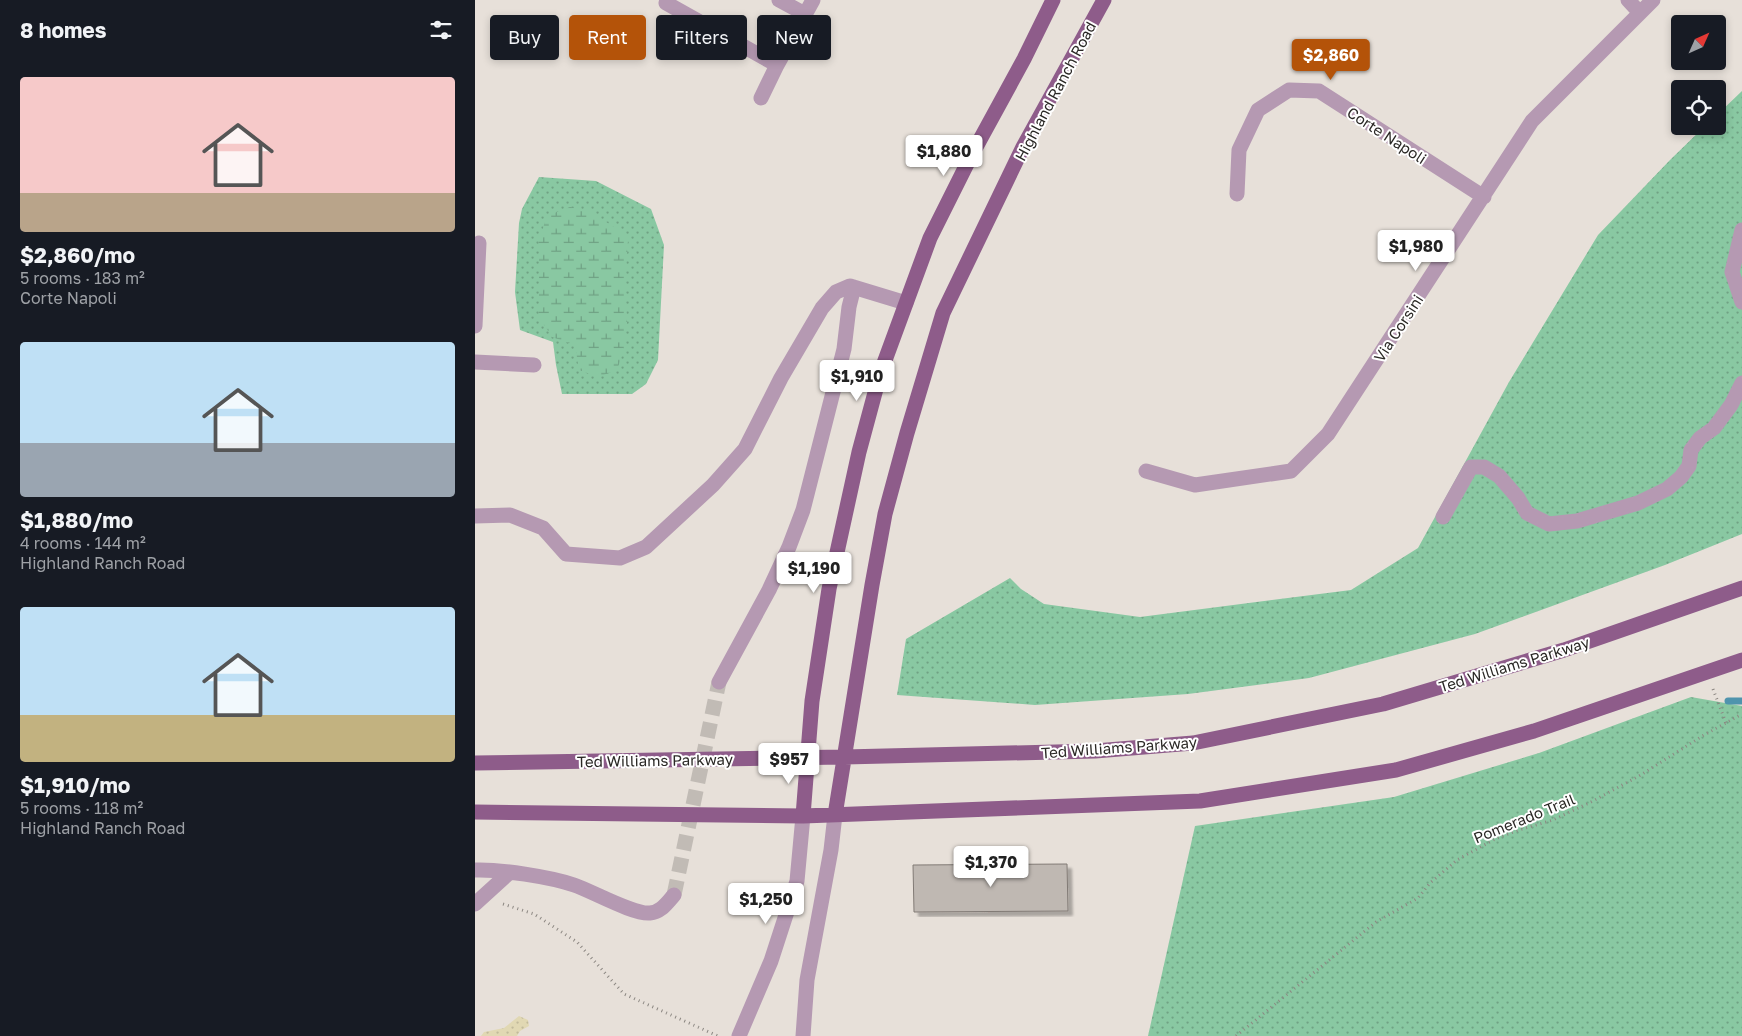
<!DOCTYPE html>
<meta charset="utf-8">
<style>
:root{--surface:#171b24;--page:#242831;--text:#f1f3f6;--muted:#9ea1a6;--accent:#b45309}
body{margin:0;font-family:"Golos Text",sans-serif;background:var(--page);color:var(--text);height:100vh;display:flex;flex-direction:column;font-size:19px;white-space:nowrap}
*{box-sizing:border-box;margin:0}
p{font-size:16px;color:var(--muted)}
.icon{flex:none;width:28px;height:28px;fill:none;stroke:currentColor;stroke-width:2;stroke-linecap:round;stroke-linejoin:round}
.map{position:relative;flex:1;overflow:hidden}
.panel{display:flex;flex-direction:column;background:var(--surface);width:475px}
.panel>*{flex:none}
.top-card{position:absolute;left:15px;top:15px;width:475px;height:45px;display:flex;gap:10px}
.needle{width:32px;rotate:45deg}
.fabs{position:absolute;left:1196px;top:15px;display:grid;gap:10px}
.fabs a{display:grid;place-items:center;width:55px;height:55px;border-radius:5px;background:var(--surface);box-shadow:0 2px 8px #0003;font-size:25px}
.price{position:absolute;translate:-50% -42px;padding:0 11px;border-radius:5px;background:#fff;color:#222;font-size:16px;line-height:32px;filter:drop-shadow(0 1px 2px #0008)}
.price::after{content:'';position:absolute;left:50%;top:30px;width:15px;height:11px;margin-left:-8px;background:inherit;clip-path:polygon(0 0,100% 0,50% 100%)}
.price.active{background:var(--accent);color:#fff}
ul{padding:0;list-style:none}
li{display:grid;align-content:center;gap:10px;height:265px;padding:0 20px}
li span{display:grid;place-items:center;height:155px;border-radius:5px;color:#555}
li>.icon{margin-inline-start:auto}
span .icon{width:90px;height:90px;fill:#fffc;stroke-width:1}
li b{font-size:21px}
h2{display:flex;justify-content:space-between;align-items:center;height:60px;padding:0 20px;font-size:21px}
.chip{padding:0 18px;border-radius:5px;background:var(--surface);box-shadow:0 2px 8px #0003;font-size:18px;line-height:45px}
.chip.active{background:var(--accent);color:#fff}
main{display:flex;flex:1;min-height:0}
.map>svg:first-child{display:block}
</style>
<main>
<section class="panel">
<h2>8 homes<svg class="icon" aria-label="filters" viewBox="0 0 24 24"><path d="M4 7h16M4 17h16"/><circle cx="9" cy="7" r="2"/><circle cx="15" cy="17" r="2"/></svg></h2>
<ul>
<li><span style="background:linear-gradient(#f6c9c9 75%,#b9a48a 0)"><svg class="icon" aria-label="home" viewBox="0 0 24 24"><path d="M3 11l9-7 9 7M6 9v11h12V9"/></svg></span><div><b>$2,860/mo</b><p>5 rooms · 183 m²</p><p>Corte Napoli</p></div></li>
<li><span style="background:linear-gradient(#bfe0f5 65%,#9aa5b1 0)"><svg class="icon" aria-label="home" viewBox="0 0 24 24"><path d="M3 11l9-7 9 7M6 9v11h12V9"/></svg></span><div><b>$1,880/mo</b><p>4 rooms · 144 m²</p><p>Highland Ranch Road</p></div></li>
<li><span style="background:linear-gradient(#bfe0f5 70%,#c2b280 0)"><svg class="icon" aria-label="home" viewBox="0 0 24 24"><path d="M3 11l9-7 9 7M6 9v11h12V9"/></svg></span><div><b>$1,910/mo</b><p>5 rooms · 118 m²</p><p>Highland Ranch Road</p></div></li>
</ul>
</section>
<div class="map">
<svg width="1267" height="1036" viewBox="0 0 1267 1036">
<defs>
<pattern id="green-dots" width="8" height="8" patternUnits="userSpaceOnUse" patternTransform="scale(1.25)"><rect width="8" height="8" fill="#89c8a2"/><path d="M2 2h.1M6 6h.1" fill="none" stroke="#70a284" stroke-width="1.8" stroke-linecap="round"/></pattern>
<pattern id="wetland-marsh" width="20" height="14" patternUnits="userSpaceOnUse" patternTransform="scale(1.25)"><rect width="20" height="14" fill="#89c8a2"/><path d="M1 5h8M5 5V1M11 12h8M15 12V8" fill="none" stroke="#70a284"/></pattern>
<pattern id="sand-dots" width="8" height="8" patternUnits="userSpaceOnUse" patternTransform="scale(1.25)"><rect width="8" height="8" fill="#e1d8b3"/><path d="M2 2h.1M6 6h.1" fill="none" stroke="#c1b99a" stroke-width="1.8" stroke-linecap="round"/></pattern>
<filter id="shadow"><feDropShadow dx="4.5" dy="4.5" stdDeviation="1" flood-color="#0004"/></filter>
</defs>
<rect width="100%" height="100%" fill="#e7e0d9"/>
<path fill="url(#green-dots)" d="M1267,91v443l-77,31 -190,69 -166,44 -121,16 -153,11 -138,-10 9,-56 104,-61 11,11 23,15 96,13 211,-27 67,-42 91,-166 89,-147 72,-75 35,-34h12l1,-12z
M64,177l57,4 55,28 13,36 -6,115 -12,24 -14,10h-70l-6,-29 -3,-23 -33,-12 -5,-38 4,-69 3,-14z
M1216,697l51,9v330h-594l47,-210 199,-29 145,-44z"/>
<path fill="url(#wetland-marsh)" d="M95,207l19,4 28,18 11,11 -3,43 2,40 -4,29 -6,18 -19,7 -19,-7 -4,-25 -23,-8 -13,-20v-77l8,-24z"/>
<path fill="url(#sand-dots)" d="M44,1016l9,4 1,6 -9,5 -3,5h-36l3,-4 20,-4z"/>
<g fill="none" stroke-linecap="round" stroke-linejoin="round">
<path stroke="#4f94ad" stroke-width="7" d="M1253,701h14"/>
</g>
<path fill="#bfb8b2" stroke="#817a75" filter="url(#shadow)" d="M592,864l1,47 -154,1 -1,-47z"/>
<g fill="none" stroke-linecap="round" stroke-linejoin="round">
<path stroke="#c1bbb5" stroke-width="15" stroke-dasharray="15 8" stroke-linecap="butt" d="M199,895l45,-213"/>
<path stroke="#8c8782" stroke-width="3" stroke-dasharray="1 4" stroke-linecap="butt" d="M1238,689l13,34
M28,904l31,10 43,28 47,52 94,42
M761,1036l140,-114 42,-24 12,-15 27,-23 40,-22 22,-8 34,-10 38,-18 48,-26 65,-41 38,-21"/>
<path stroke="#b599b2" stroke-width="15" d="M192,0l-1,3 111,62 36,-65
M304,0l26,14
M1153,0l12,13
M286,98l16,-33
M762,194l2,-44 19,-40 31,-20 30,1 165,106
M1267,230l-10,42 10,30
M0,326l4,-83
M0,362l59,3
M671,471l49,14 96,-14 37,-37 204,-313 121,-121
M0,516l35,-1 33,13 23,26 54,4 26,-11 67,-62 32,-36 36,-71 41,-70 14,-16 14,-6 56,17
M968,517l28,-50h13l15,9 19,22 9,15 22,11 28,-3 61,-18 29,-14 14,-12 8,-11 2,-16 9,-12 14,-10 17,-23 11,-22
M244,682l50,-92 20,-43 14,-37 41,-161 5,-42 5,-20
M0,870c24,-1 76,7 99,15 18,6 60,30 76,28 11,-1 16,-9 24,-18
M0,904l34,-31
M264,1036l32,-75 26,-80 6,-65
M328,1036l4,-56 24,-130 4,-35"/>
<path stroke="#8e5c8a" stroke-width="15" d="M0,763l369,-6 251,-6 98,-8 190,-39 181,-54 178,-62
M0,812l328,4 397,-15 196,-31 138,-39 208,-71
M360,815l37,-230 13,-71 22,-81 36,-120 80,-166 81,-147
M328,816l9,-115 17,-112 30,-137 21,-78 50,-136 40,-80 54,-99 29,-59"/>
</g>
<g text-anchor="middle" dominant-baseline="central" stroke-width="4" stroke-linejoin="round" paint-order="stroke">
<g font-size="15" fill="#2a2825" stroke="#fff">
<text transform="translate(580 91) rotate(-62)">Highland Ranch Road</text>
<text transform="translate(912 135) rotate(33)">Corte Napoli</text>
<text transform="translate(923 328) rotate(-57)">Via Corsini</text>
<text transform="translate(1039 664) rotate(-17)">Ted Williams Parkway</text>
<text transform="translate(644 747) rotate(-4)">Ted Williams Parkway</text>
<text transform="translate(180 760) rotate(-1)">Ted Williams Parkway</text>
<text transform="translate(1049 818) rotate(-22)">Pomerado Trail</text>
</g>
</g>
</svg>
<div class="fabs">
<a><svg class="needle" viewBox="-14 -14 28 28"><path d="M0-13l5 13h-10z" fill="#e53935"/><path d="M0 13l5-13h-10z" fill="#9ea1a6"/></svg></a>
<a><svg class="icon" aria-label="locate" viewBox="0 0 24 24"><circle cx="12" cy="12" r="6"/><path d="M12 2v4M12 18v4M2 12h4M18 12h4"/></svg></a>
</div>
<b class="price active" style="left:856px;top:81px">$2,860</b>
<b class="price" style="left:469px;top:177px">$1,880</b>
<b class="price" style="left:941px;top:272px">$1,980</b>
<b class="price" style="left:382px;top:402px">$1,910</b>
<b class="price" style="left:339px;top:594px">$1,190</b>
<b class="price" style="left:314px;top:785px">$957</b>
<b class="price" style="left:516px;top:888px">$1,370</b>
<b class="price" style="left:291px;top:925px">$1,250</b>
<div class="top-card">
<a class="chip">Buy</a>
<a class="chip active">Rent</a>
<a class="chip">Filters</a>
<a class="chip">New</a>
</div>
</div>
</main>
